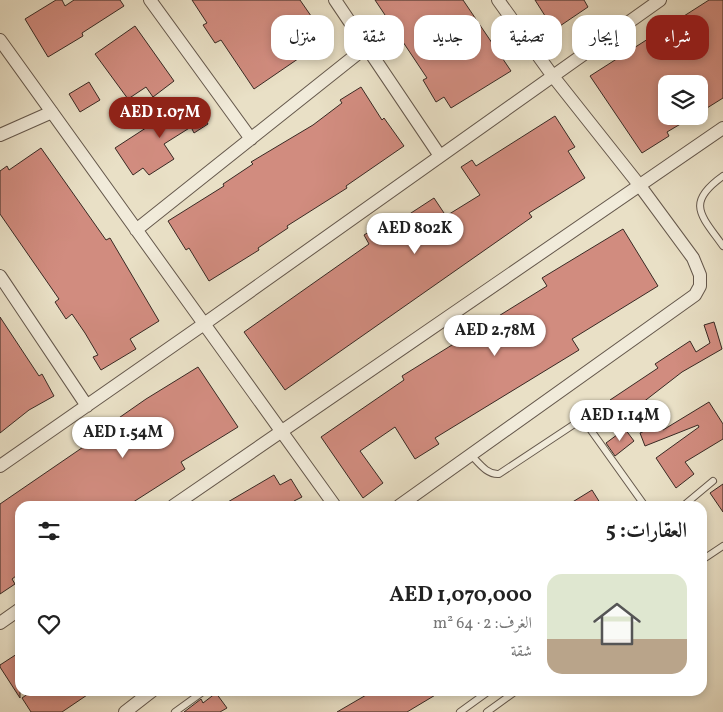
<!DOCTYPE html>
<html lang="ar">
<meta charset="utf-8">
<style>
:root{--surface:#fff;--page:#f2f2f2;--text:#222;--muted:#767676;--accent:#8f2418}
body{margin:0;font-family:Vollkorn,Amiri,serif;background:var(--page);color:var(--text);direction:rtl;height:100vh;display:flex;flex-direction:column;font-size:19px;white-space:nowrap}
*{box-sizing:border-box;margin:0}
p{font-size:16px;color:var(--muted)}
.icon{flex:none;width:28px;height:28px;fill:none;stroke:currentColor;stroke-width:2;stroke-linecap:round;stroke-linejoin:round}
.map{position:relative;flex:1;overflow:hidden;direction:ltr}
.sheet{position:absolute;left:15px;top:501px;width:692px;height:195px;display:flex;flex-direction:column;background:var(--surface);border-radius:15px;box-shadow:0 2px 8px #0003;direction:rtl}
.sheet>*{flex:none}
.hud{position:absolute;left:15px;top:15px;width:694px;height:45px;direction:rtl;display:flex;gap:10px}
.controls{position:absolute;left:658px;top:75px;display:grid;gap:10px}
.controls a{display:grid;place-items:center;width:50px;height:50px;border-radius:10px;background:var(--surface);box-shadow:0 2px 8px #0003;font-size:25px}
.price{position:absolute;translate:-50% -42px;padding:0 11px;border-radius:18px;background:#fff;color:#222;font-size:16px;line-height:32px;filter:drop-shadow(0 1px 2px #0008)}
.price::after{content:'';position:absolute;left:50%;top:30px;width:15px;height:11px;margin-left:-8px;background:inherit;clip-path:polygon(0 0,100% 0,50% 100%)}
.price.current{background:var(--accent);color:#fff}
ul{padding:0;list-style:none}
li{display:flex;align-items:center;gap:15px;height:125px;padding:0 20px}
li span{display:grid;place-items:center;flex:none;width:140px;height:100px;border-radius:15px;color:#555}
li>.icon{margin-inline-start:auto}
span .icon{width:60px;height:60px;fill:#fffc;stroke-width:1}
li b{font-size:21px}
h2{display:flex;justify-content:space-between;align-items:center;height:60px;padding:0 20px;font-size:21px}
.chip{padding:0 18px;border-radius:15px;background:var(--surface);box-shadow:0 2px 8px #0003;font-size:18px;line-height:45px}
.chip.current{background:var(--accent);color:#fff}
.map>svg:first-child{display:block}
</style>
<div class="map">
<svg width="723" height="712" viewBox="0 0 723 712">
<rect width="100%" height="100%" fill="#e9e0c6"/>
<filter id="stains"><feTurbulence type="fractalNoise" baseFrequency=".004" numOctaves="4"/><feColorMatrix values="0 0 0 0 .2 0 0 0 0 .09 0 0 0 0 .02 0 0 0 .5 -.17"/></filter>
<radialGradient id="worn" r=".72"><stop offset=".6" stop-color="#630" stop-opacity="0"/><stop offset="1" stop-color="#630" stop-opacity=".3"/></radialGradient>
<path fill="#d18c7f" stroke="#392a24" d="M56,0h6l3,6 9,-6h46l4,6 -42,27 1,3 -35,21 -23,-38z
M192,0h108l27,39 -73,50 -33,-49 -6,3 -12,-18 4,-2z
M375,0h88l48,71 -60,37 -7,-11 -8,5 -13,-22 4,-2z
M535,0h49l4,7 -34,23z
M709,0h14v98l-24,15v-29h-33v32h28l-27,16 2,4 -27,17 -52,-77z
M135,26l39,55 -21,16 -7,-10 -18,12 -33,-45z
M89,82l11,18 -20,12 -11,-18z
M361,87l21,33 2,-2 20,28 -58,40 1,2 -60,38 1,2 -30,20 1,2 -50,31 -20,-33 -3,2 -18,-29 56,-35 -1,-2 30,-20 -2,-2 62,-37 29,-22 -2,-3z
M192,98l16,26 -14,9 -3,-6 -27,17 10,15 -25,16 -6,-7 -10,7 -18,-27z
M555,116l20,31 -7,4 17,27 -56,35 3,4 -247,173 -41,-58 125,-88 -5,-9 10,-6 5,9 32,-25 23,-15 12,18 34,-21 -19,-28 11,-7 4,6z
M41,148l65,92 4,-2 49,83 -29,18 6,10 -35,21 -8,-13 5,-2 -13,-22 -13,-19 -6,5 -11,-17 4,-3 -59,-85v-43l7,-5 2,4z
M623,229l35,57 -86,53 7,11 -144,88 4,6 -24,15 -20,-32 -35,24 23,32 -20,15 -42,-61 83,-57 -2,-4 145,-90 -5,-8z
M0,317l39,59 3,-2 12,22 -25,14 -29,23z
M714,322l8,27 -40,23 -40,31 1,2 -22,13 -11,-18 48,-32 -3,-4 35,-23 6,11 14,-9 -6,-18z
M198,367l40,60 -57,35 4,7 -58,37h-107v67l-8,6 3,5 -15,10v-90l92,-63 -2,-3 56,-39z
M709,402l14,22v15l-38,23 9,12 -18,14 -20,-30 43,-31 -1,-2 -53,21 -5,-13 20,-9 3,6z
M625,429l9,12 -19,15 -9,-13z
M274,475l6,10 11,-6 11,18 -8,4 3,5h-76z
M723,484v28l-13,-19z
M592,490l10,16h-36z
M20,652v46l-20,-31v-2z
M32,691h61l-31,21h-31l-9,-14z
M373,691h69l-35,21h-70z
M216,693l11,15 -7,4h-36l17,-13 2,4z"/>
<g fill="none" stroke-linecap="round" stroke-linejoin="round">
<defs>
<path id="lane" d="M723,176c-38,27 -22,39 0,70
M471,455c8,8 16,20 28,19l77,-51 9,-1 60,84
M683,506l30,-25
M702,560l21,-14
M175,712l29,-21
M460,712l29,-21
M487,712l29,-21"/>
<path id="street" d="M150,0l101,139
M335,0l105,156
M0,40l335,466
M0,135l52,-23
M136,230l230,-183
M0,276l87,130
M0,466l204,-142 456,-324
M173,506l550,-378
M399,506l296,-211 5,-9v-11l-7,-17 -53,-72 -88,-111 -54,-75
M0,623l20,-14
M125,712l27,-21"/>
</defs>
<use href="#lane" stroke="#65584c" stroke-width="8"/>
<use href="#street" stroke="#65584c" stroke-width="14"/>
<use href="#lane" stroke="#f1ebda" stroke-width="6"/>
<use href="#street" stroke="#f1ebda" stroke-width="12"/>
</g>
<rect width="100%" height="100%" filter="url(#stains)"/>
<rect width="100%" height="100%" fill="url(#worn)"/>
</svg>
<div class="controls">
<a><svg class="icon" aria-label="layers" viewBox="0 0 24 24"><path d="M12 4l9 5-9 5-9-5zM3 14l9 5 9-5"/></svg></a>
</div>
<b class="price current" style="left:160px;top:139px">AED 1.07M</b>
<b class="price" style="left:415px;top:255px">AED 802K</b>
<b class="price" style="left:495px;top:357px">AED 2.78M</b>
<b class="price" style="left:620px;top:442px">AED 1.14M</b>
<b class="price" style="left:123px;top:459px">AED 1.54M</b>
<div class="hud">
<a class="chip current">شراء</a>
<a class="chip">إيجار</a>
<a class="chip">تصفية</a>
<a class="chip">جديد</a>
<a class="chip">شقة</a>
<a class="chip">منزل</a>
</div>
<section class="sheet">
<h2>العقارات: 5<svg class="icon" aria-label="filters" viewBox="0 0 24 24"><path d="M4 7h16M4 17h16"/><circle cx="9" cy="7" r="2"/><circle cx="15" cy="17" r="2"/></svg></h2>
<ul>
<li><span style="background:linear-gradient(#dfe7d0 65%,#b9a48a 0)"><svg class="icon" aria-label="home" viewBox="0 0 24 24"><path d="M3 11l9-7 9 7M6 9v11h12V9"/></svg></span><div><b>AED 1,070,000</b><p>الغرف: 2 · 64 m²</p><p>شقة</p></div><svg class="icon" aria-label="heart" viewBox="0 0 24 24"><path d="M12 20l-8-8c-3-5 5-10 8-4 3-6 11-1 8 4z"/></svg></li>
</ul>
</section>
</div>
